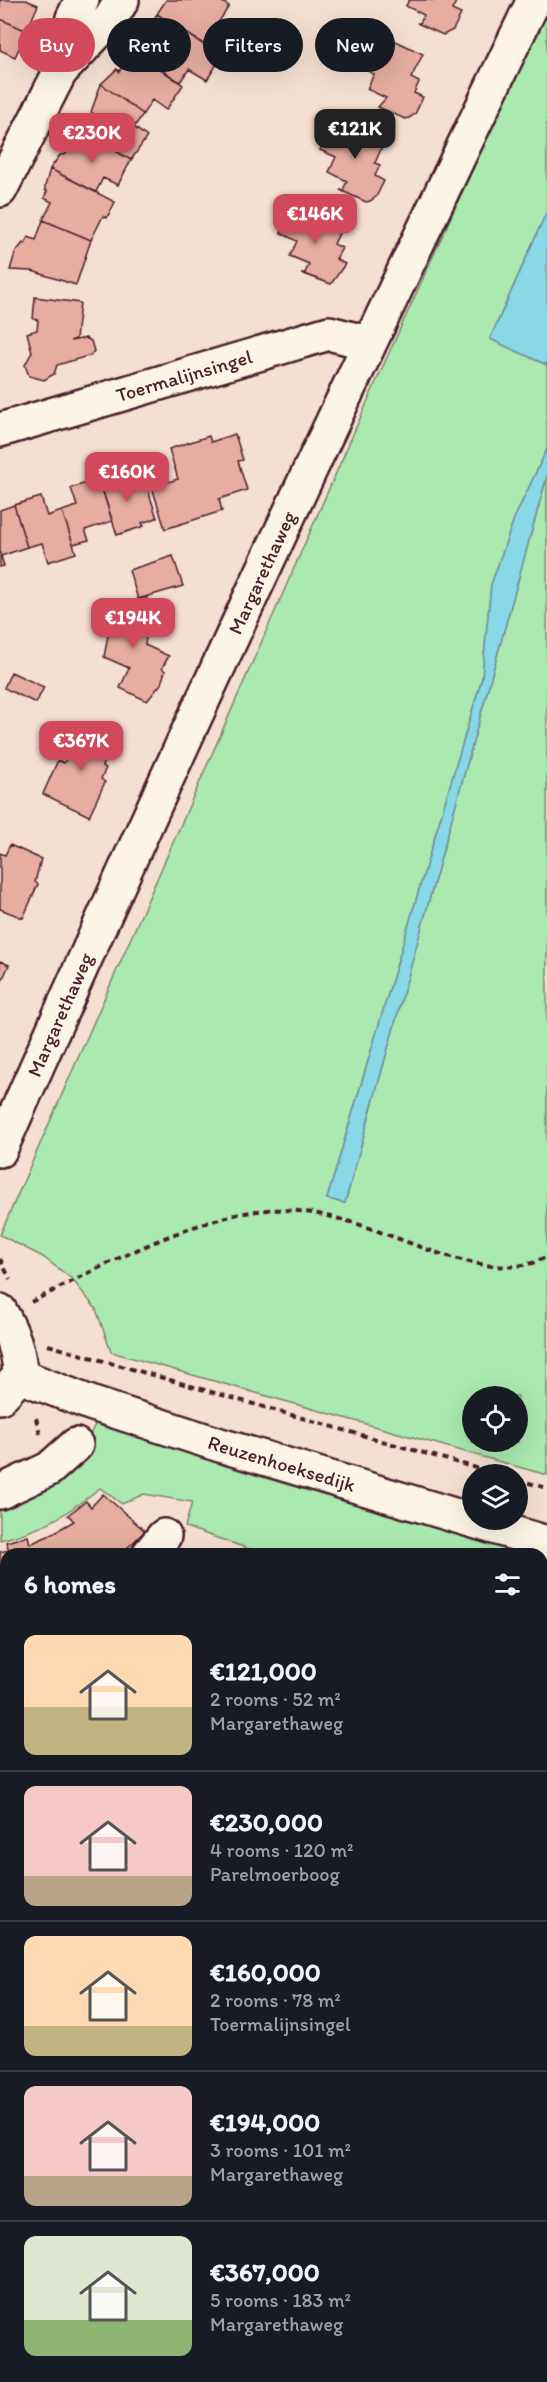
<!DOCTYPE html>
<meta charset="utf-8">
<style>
:root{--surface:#171b24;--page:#242831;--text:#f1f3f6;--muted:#9ea1a6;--line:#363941;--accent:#d1495b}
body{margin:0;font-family:Itim,sans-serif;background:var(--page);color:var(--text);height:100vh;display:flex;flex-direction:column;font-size:22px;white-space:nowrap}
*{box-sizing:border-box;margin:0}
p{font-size:20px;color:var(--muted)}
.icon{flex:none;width:33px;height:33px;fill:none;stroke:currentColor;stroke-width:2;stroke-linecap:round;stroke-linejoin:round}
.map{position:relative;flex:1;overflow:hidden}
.details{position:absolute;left:0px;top:1548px;width:548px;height:834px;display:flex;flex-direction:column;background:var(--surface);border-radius:18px 18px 0 0;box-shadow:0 6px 24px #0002}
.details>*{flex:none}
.top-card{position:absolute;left:18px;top:18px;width:512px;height:54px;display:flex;gap:12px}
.controls{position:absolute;left:462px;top:1386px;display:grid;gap:12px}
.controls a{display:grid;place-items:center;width:66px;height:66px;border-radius:50%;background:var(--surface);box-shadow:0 6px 24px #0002;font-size:30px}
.price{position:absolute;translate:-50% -51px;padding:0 14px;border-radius:12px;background:var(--accent);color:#fff;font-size:20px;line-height:39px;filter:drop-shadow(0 2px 3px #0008)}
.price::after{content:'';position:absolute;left:50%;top:36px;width:18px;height:14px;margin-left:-9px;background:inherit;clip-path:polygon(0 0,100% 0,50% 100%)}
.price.active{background:#222;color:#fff}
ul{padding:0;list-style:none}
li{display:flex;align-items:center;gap:18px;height:150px;padding:0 24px}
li+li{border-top:2px solid var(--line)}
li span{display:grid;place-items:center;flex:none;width:168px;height:120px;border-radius:12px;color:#555}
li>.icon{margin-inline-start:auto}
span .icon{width:72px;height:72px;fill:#fffc;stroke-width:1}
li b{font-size:26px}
h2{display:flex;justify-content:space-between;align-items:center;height:72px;padding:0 24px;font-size:26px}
.chip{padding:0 21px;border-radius:27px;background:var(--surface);box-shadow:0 6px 24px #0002;font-size:21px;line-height:54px}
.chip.active{background:var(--accent);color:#fff}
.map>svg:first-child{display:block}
</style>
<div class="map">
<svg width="547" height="2382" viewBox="0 0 547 2382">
<rect width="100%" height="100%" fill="#f5dfd0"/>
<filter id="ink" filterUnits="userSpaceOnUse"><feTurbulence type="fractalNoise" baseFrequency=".0167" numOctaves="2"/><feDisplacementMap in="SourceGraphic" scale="12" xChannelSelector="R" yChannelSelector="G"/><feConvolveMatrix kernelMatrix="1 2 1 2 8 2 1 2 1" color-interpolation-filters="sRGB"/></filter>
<g filter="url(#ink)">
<path fill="#aae9b0" stroke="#7a846e" stroke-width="1.5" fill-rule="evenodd" d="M547,6v205l-57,128 57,26v84l-33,70 -23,66 -9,93 -155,521 18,4 202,-727v999l-436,-123 -15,-43 -24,-30 -29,-22 -43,-22 384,-871zM472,1396h46v46h-46z
M98,1418l449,137v78l-5,-2v-77h-278l-79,-27 7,-25 -48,-8 -22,10 -22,-16c-35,27 -56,42 -100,52v-32c51,-17 76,-41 98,-90z"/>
<path fill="#89d8e7" stroke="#708e9c" stroke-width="1.5" d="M547,211v154l-57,-26z
M547,449v27l-202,727 -18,-4 155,-521 9,-93 23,-66z
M0,2247h6v129h189l2,6h-197z"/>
<path fill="#e6ada0" stroke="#4a1f2b" stroke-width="1.5" d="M0,0h26l12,5 -11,26 -27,-12z
M166,0h53l10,6 -25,39 -47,-31z
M409,0h48l-5,10 9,4 -8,16 -10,5 -26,-12h3l4,-8 -18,-9z
M157,14l65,42 -15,24 -18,-11 -9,13 -32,-21 9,-13 -15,-10z
M0,19l27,12 -12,26 -15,-7z
M375,31l48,23 -12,24 8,4 -5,11 9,4 -8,17 -6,4 -4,1 -27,-12 8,-9 -19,-9 7,-15 -15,-7z
M141,56l42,29 -17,25 -14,-10 -9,14 -42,-30 16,-15 2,3 4,-7 8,5z
M101,84l42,30 -9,13 13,10 -16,23 -44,-26 11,-17 -7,-5z
M334,119l50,23 -9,21 5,2 -5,11 9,5 -8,16 -6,4 -4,1 -26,-12h3l4,-9 -18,-9 7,-15 -16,-7z
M87,134l44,26 -13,25 -15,-7 -7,14 -46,-23 10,-14 6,-1 3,-7 9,4z
M50,169l65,33 -8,16 -4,-2 -12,24 -48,-20 9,-18 -8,-4 3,-7 -2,-1v-4z
M293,207l48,22 -7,15 8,4 -6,11 9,5 -14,20 -30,-11h4l4,-9 -19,-8 7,-15 -16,-8z
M43,220l48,20 -15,45 -44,-14 -22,-1 5,-17 8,-10 2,1 3,-7 8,3z
M35,297l45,6 -4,36 -6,2 16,-3 5,3 3,10 -3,4 -34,10 -3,9 -10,6 -15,-4 -4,-11 7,-13 -5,-19 10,-3 1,-10 -5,-1z
M235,434l8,26 -5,1 9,29 -28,9 3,12 -57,18 -13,-42 26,-8 -9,-30 40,-13 2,6z
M126,470l6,19 14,-5 11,34 -15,5 2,3 -27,9 -18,-56z
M99,479l13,42 -27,9 4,10 -16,4 -11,-33 15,-5 -6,-18z
M41,497l6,19 15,-5 14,42 -28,9 -6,-19 -15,4 -13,-42z
M14,505l13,42 -26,9 3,10 -4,1v-57z
M173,556l10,30 -45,13 -9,-29z
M147,597l-7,36 6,5 -1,7 24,11 -7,12 3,3 -4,13 -14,17 -27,-13 9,-20 -25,-11 5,-27 -7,-4 2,-16z
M11,672l33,15 -8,16 -32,-15z
M82,724l32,15 -12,27 4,2 -5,11 4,3 -16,34 -46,-22 15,-34 6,3z
M10,845l31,14 -6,23 3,2 -15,34 -23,-9v-56l5,2z
M0,961l9,4 -9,20z
M103,1494l42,37 -24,23h-115v53l-6,1v-56l9,-2 -3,-8 22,-6 2,8 18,-8 26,-15 -6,-6 18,-14 5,6z
M542,1721l5,2v24l-5,19z
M0,1741h6v20h-6z
M547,1747v28l-5,-2z
M6,1775v49l-6,3v-49z
M542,1854l5,2v71l-5,-2z
M303,2376h25l-19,6h-4z
M328,2376h32l2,6h-53z
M505,2376h35l1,4 6,2h-42z"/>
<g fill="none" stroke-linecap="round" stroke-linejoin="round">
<defs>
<g id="minor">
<path d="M60,72l51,-54 11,-18"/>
<path d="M0,190l59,-116 14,-56 9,-18"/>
<path id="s1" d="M0,430l329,-97 39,10"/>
<path id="s2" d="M0,1150c170,-387 350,-769 534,-1150"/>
<path d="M0,1311c12,21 20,41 20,65l-20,21"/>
<path id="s3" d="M20,1376l73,28 127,41 327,98"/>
<path d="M0,1492l49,-23 27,-24"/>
<path d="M149,1554l15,-18"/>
<path d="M0,1633l6,-2"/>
<path d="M542,1663l5,2"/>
<path d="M0,1883l6,-2"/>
<path d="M246,2376l3,6"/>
</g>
</defs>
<use href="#minor" stroke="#4a1f2b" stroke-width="38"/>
<path stroke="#4a1f2b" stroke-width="4" stroke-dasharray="6 4.5" stroke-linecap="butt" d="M0,1259l10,20
M31,1302c66,-33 153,-81 226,-91 30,-4 62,2 90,10 54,14 148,68 200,35
M48,1345l449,129
M36,1418l4,16
M518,1480l29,8"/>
<use href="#minor" stroke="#fcf5e5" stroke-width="33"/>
</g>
</g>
<g text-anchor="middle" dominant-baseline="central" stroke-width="6" stroke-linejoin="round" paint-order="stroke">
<g font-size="20" fill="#4a1f2b" stroke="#fcf5e5">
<text stroke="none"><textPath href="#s1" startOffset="192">Toermalijnsingel</textPath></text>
<text stroke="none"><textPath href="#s2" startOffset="634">Margarethaweg</textPath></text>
<text stroke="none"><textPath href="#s2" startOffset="148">Margarethaweg</textPath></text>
<text stroke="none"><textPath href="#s3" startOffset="276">Reuzenhoeksedijk</textPath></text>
</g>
</g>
</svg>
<div class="controls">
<a><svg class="icon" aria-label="locate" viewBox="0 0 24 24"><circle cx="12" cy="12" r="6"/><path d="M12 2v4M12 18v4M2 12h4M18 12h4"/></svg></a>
<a><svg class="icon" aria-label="layers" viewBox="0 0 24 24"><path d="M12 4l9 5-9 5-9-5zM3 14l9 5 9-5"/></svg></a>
</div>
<b class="price active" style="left:355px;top:160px">€121K</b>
<b class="price" style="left:92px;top:164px">€230K</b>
<b class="price" style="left:315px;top:245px">€146K</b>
<b class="price" style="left:127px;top:503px">€160K</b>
<b class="price" style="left:133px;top:649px">€194K</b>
<b class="price" style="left:81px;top:772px">€367K</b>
<div class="top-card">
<a class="chip active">Buy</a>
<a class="chip">Rent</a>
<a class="chip">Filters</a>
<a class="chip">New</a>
</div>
<section class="details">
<h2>6 homes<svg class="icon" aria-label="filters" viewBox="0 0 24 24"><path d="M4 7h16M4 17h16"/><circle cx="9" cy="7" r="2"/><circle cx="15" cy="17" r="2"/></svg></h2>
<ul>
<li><span style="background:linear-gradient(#ffd9b3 60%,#c2b280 0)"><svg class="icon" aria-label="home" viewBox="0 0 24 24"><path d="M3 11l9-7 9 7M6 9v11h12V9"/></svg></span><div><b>€121,000</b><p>2 rooms · 52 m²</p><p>Margarethaweg</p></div></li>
<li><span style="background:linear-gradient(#f6c9c9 75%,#b9a48a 0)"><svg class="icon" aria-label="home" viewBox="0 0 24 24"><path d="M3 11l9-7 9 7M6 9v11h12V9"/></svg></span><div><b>€230,000</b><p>4 rooms · 120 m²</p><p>Parelmoerboog</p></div></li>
<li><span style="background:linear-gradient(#ffd9b3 75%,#c2b280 0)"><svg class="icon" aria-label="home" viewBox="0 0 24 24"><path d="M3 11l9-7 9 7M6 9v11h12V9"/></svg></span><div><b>€160,000</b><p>2 rooms · 78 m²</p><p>Toermalijnsingel</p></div></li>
<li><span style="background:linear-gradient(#f6c9c9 75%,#b9a48a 0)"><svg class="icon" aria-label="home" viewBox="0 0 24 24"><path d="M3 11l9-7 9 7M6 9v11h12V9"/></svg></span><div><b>€194,000</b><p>3 rooms · 101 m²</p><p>Margarethaweg</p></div></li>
<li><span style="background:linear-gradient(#dfe7d0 70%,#8fb573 0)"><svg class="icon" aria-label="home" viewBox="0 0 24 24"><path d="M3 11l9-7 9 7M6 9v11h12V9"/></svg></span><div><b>€367,000</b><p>5 rooms · 183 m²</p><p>Margarethaweg</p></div></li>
</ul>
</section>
</div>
